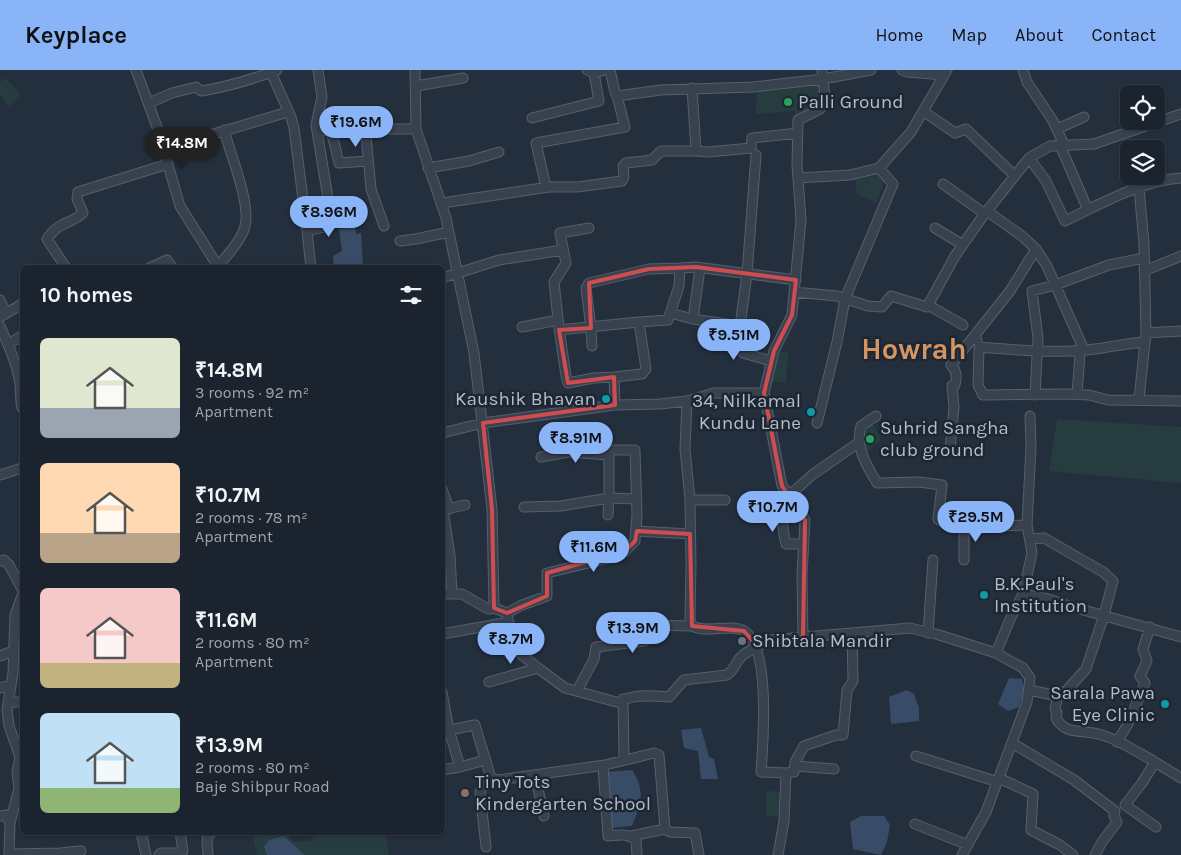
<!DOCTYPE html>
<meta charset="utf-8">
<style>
:root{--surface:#1b232e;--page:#282f3a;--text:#f1f3f6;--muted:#a0a4aa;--line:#39404a;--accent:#8ab4f8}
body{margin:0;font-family:Karla,sans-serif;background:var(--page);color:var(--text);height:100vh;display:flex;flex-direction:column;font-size:19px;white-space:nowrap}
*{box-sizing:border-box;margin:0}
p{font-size:16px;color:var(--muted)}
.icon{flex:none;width:28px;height:28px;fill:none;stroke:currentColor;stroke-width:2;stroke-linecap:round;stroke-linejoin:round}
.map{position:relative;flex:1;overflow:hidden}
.side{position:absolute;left:20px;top:195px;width:425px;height:570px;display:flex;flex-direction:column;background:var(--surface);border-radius:8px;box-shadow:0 1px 4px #0004,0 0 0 1px var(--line)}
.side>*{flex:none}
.controls{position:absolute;left:1120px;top:15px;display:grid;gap:10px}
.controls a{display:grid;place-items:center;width:45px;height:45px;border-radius:8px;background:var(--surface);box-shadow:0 1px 4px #0004,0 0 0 1px var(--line);font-size:25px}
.price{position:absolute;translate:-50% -42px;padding:0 11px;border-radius:18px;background:var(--accent);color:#111;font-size:16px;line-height:32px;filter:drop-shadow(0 1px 2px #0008)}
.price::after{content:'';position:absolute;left:50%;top:30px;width:15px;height:11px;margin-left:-8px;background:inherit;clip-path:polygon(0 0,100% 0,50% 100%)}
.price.selected{background:#222;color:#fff}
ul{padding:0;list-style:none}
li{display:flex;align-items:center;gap:15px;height:125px;padding:0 20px}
li span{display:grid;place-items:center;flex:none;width:140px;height:100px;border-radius:8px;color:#555}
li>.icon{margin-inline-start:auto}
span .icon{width:60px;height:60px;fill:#fffc;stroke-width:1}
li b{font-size:21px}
h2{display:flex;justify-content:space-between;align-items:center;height:60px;padding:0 20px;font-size:21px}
header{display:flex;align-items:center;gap:30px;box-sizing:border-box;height:70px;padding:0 25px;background:var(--accent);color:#111}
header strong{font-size:24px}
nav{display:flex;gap:28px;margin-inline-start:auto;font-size:18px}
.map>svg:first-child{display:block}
</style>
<header>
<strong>Keyplace</strong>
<nav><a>Home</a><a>Map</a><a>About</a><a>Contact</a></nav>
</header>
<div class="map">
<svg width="1181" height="785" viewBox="0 0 1181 785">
<rect width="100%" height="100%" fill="#242f3e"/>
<path fill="#263c3f" d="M6,8l15,18 -13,11 -8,-12v-13z
M822,11c2,26 -5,27 -26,38l-1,-8 -39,3 1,-22 8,-4z
M879,101l6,8 -8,24 -20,-9 -2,-15 1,-3z
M776,282h12l-2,31 -15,-2z
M1057,349l124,8v56l-132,-12z
M872,354l3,2 6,14 -17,14 -1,-23z
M766,721l19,1 -4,25 -15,-1z
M252,763h34l8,9 16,-1 8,-8h68l3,22h-132z"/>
<path fill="#394c67" d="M355,156l1,8 5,-1 2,34h-29l-1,-11 9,-5 -3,-22z
M1009,608l13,1 2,11 -5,17 -11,4 -10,-7z
M907,620l7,4 5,14v13l-28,3 -2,-27z
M701,658l8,29 5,2 4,20h-17l-3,-28 -14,-3 -3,-18z
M632,700c14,22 9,34 0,56l-22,2 -4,-56z
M861,746h23l6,9 -3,17 -6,13 -28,-6 -3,-27z
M284,766c7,7 14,12 21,19h-38l-3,-8 5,-7z"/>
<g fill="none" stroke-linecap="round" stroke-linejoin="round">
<defs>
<path id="street" d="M136,0l21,57 23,79 39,62
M270,0l21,47 3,11 13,103
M415,0l1,59 30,89 28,135 18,156 2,99 13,5 3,17 12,25 16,13 27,20 55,15c9,-10 36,-7 49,-6l15,-17 43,-5c6,-4 8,-10 12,-16 8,-9 21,-14 31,-19l140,-12 26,6 60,19 15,-36 12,-23 25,5 21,7 112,31
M587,0l7,3 11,-3
M610,0l5,22 2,4 44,-6 92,-3 70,-8 48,-9
M902,0l5,2 37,3
M1023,0l4,12 26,39 11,24
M416,16l47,-8
M692,18l4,63 12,1 43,-4 1,-10 46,-5
M149,33l23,-10 24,-6 5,4c26,-4 52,-12 76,-21
M923,41l32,22 11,-4 49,47
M532,48l67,-17 -5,-28
M1057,59l27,-12
M331,60l8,33 29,-2
M317,61l28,-2
M1060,75l28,65
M163,79l125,-37
M1029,88l17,23 19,40c35,-17 78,-41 116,-43
M428,98l41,-7 30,-9
M798,108l52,-3 29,-7 32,-36 36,-62
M943,114l42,30
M546,117l-10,-44 89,-16 -8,-31
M442,133l107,-16h28l45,-6 2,-4 -1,-11 3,-3 26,-3 9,-9h35
M987,141l35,25 14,13 11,17 37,84
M384,156l-13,-37 -5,-54 2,-4 8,-2h40
M589,158l-29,5 6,30 -12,19 5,46 7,48 2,7 26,-5 20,-1
M935,158l28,17
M400,171l16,-2 33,-7
M219,195c8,-9 24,-28 26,-39 6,-22 -15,-73 -21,-96
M66,198l-19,-29c12,-18 23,-14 36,-26l-6,-14 1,-7 90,-28
M149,198l18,-8 6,8
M311,198l-4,-37 22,-5v-22l-13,-79 6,-28 -4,-27
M700,198l-7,51 47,7 7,-52 9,-119
M1144,201l37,-15
M442,208l57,-18 64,-10
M794,222l43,4 31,10 14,1 9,-11 36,11 28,-51 28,-40 46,-58 21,-12 44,-2 87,-30
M0,230l6,13
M928,235l35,20
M670,243l23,6
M0,247l22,-13
M0,256c8,18 17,38 20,58 1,8 0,16 2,24
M740,256l-1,21 4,6 28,8
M522,257l36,-7
M559,260l80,-8
M1146,263l35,-2
M977,270l-2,-5 35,-44 26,-42
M1145,272c-17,1 -33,5 -50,7 -39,5 -77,1 -116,-2l-1,38 5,10 86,-1 20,1 19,5 73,1
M8,274l14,-8
M592,276l-1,-18 -5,-40 3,-5 60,-14 31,-1
M1077,324l3,-40
M1035,325l3,-57 -6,-47 23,-6 54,-20 35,-7
M1139,329l7,-66 -2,-89 -5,-56
M687,331l-2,48 5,51 1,65 -1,54 2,7c16,8 38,-3 52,5 27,16 19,113 17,141l25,1 -2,48 -6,34
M615,335l-1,-28 28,-3 4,-5 -7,-47 29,-2 11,-34 1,-18 16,-1 100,13
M876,346l-15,10c-6,22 5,38 16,57l42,-1 23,3 -4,34c16,12 68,6 89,6
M817,353l20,-81 8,-43 48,-115 -14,-16
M442,363l41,-10 132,-18 45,-1 27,-3 27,-8h50
M950,379l4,-42 -2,-21 3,-1c2,-8 2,-14 -4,-20l24,-30
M541,387l27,-5 41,3
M0,405l22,-7
M442,419l7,20
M790,425l22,-20 46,-32
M690,430h35
M796,435l-13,7c-2,5 1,26 3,32h18
M524,437l37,-1 48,-8 -1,17
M442,440l23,-5
M443,440l7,45 2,39
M964,456v34
M637,461l53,3
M0,491l4,-1 5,5 13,24
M442,524h20l26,15 6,-1
M1023,524l9,-41 -5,-28 4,-78 -1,-31
M507,543l15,-8 25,-9v-23l62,-15 16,-7 10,-10 2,-26 -2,-65h-26v48l28,1
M928,563l5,-73
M442,564l67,-12
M803,567l-1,-62 3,-55 -15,-25 -8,-9 -18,-93 10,-42 18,-36 9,-95 -4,-55 1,-45 22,-11 5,-12 -3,-27
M0,586l13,-5
M489,612l49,-14
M0,618l11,-3
M1029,620l24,5 13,-4 20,-22 18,-54 9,-34 -10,-9 -59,-34 -14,1
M577,621l17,-32 2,-12 48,-6v-16l48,1
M442,622l7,38 26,-5 16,53 7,2 107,-15 49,-12 5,2 6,74 5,3 25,1 4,22
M1058,624l-3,15 2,4 -1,5c10,18 25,11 42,16 20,5 39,18 57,28l-13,21 -17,22 31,22
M623,629l1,61
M9,632h13
M442,659l7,1 11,37 25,-7
M1117,672l11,-18 17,-41 -5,-7 7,-15 -4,-12 7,-22
M1012,673l62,37 41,31 -1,5 3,6 -15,20 -7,13
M916,686l82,26
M1155,692l26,16
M603,696l5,70c11,-1 19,-3 28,4l1,15
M795,696l39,3
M442,700l18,-3
M786,703l8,-1 1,-10 9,-16 32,-11h7l4,-45 6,-9 -1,-48
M535,705l9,41
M999,708l34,16 -2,36 29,15 13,10
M0,746l6,-1 4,8 -1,32
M10,753l9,-35 -2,-16 3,-15 -11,-31 -2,-16 6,-37 2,-58 7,-19
M915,754l53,21
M141,762l5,23
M631,766l34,-7
M486,777l-6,-54 3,-8 8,-7
M9,784l51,-1 21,-2
M159,785l2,-2h20l2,-2 -3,-19
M208,785l-1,-13 1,-7 4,-3
M962,785l24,-43 41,-110 3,-24 -7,-10 -27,-15"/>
</defs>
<use href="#street" stroke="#565f6c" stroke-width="11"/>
<use href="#street" stroke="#38414e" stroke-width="9"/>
</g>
<path fill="none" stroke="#ce4d50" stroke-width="4" stroke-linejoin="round" d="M696,197l100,13 -4,35 -18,36 -10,42 18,93 23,34 -2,117 -46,9 -13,-15 -52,-5 -2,-92 -53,-3 -2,10 -10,10 -78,22v23l-40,17 -13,-5 -2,-99 -9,-86 132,-18 -1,-28 -46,6 -9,-53 32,-2 -2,-45 60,-14z"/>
<g fill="#2e9e5b" stroke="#1d2633" stroke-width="2">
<circle cx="788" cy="32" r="5"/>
<circle cx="870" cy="369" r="5"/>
</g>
<g fill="#0f9aa8" stroke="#1d2633" stroke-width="2">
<circle cx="606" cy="329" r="5"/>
<circle cx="811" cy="342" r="5"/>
<circle cx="984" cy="525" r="5"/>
<circle cx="1165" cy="634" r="5"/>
</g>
<circle fill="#6b7280" stroke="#1d2633" stroke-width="2" cx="742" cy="571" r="5"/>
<circle fill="#8d6e63" stroke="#1d2633" stroke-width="2" cx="465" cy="723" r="5"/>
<g text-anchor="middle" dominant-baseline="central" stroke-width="5" stroke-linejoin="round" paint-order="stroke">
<g font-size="19" fill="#b4bcc9" stroke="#1d2633" text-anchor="start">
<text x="798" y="32">Palli Ground</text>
<text x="596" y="329" text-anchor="end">Kaushik Bhavan</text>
<text x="801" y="331" text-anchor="end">34, Nilkamal<tspan x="801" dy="22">Kundu Lane</tspan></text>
<text x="880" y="358">Suhrid Sangha<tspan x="880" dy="22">club ground</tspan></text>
<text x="994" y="514">B.K.Paul's<tspan x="994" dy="22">Institution</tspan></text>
<text x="752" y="571">Shibtala Mandir</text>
<text x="1155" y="623" text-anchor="end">Sarala Pawa<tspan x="1155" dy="22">Eye Clinic</tspan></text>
<text x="475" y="712">Tiny Tots<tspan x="475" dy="22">Kindergarten School</tspan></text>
</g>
<g font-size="29" font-weight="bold" fill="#d59563" stroke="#1d2633">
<text x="914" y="279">Howrah</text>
</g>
</g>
</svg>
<div class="controls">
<a><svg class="icon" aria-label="locate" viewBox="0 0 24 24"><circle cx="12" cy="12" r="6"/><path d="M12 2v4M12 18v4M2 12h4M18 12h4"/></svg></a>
<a><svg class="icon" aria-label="layers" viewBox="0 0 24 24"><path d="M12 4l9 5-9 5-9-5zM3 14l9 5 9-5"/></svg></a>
</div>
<b class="price" style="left:356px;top:78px">₹19.6M</b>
<b class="price selected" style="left:182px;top:99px">₹14.8M</b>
<b class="price" style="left:329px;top:168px">₹8.96M</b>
<b class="price" style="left:734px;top:291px">₹9.51M</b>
<b class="price" style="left:576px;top:394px">₹8.91M</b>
<b class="price" style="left:773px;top:463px">₹10.7M</b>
<b class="price" style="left:976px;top:473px">₹29.5M</b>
<b class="price" style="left:594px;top:503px">₹11.6M</b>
<b class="price" style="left:633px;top:584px">₹13.9M</b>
<b class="price" style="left:511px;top:595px">₹8.7M</b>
<section class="side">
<h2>10 homes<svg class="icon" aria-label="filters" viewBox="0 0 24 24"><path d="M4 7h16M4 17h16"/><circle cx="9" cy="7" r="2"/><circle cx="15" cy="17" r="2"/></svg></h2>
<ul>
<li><span style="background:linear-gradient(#dfe7d0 70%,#9aa5b1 0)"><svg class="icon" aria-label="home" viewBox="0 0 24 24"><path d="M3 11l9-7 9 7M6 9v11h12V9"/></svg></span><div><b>₹14.8M</b><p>3 rooms · 92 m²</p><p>Apartment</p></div></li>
<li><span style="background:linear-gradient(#ffd9b3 70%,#b9a48a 0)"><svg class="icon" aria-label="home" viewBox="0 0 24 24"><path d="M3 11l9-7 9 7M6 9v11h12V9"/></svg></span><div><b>₹10.7M</b><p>2 rooms · 78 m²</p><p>Apartment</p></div></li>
<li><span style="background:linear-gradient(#f6c9c9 75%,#c2b280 0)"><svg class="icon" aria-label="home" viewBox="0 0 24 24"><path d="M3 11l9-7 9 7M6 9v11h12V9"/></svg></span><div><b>₹11.6M</b><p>2 rooms · 80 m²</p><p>Apartment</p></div></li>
<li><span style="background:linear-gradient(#bfe0f5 75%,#8fb573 0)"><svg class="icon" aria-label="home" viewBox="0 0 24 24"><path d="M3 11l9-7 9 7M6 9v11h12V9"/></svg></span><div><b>₹13.9M</b><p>2 rooms · 80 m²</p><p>Baje Shibpur Road</p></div></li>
</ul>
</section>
</div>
